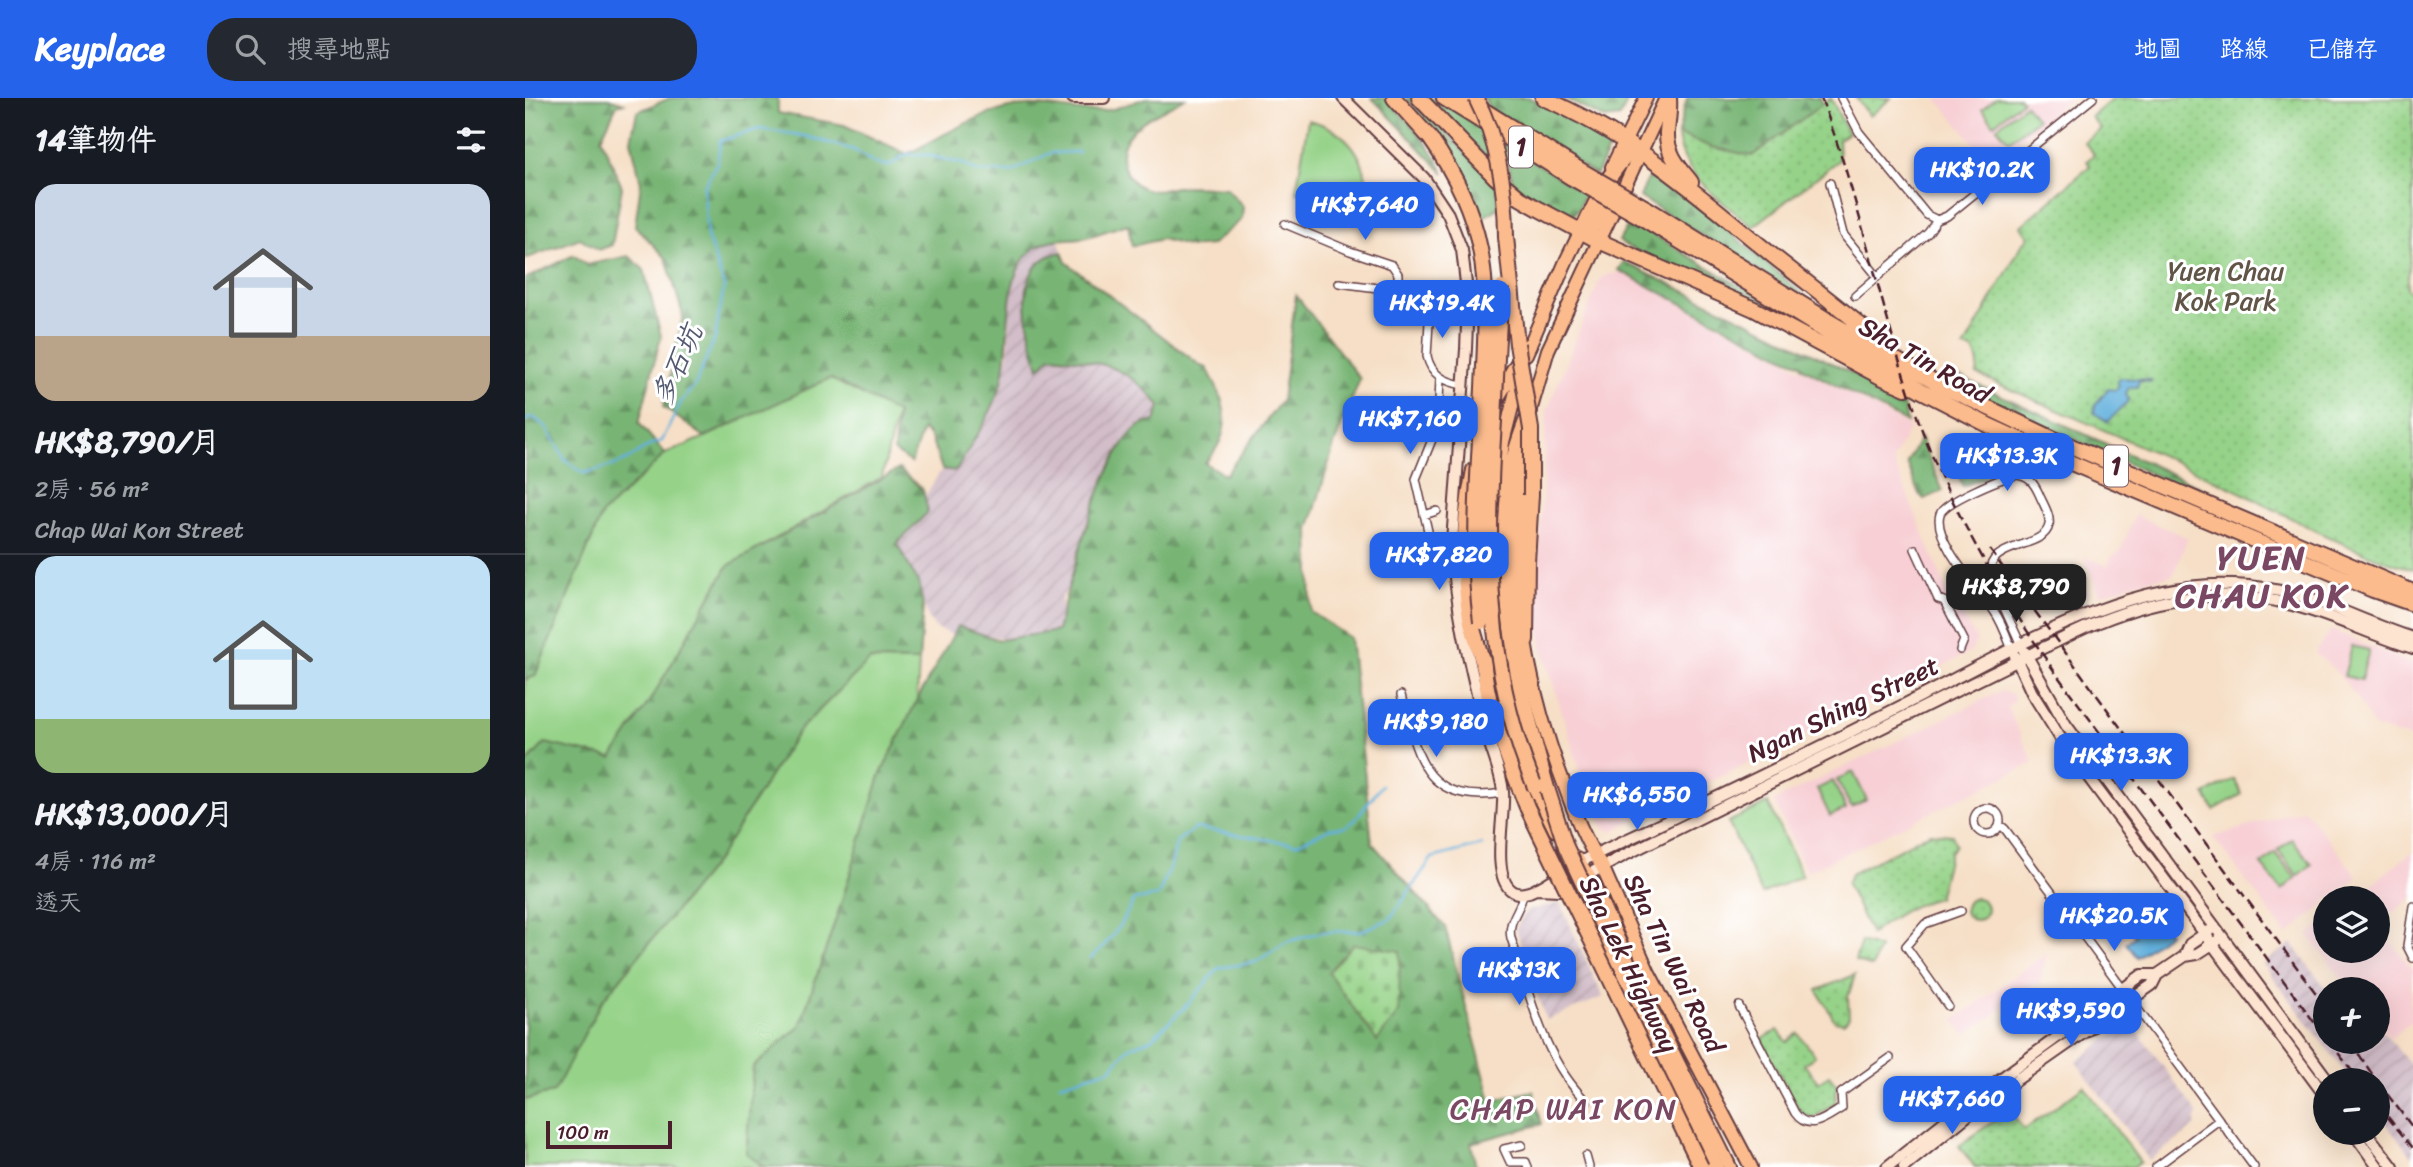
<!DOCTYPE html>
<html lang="zh-TW">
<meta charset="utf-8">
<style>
:root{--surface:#171b24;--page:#242831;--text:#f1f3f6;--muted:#9ea1a6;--line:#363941;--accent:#2563eb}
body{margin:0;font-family:Sriracha,"LXGW WenKai TC",sans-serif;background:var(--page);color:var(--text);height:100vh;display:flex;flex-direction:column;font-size:26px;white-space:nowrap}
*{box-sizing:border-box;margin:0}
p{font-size:23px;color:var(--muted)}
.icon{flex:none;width:38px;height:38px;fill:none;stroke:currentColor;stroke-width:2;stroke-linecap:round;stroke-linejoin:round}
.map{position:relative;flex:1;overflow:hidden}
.drawer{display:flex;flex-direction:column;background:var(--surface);width:525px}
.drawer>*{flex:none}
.buttons{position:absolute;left:1788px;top:788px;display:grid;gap:14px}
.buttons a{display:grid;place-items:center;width:77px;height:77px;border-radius:50%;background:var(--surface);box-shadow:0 7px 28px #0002;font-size:35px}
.scale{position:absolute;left:21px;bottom:18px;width:126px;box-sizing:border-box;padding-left:7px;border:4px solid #4a1f2b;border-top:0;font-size:19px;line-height:24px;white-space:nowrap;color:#4a1f2b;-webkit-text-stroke:5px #fff;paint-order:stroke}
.price{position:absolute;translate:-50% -60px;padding:0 16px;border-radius:14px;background:var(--accent);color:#fff;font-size:23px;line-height:46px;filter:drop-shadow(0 2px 4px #0008)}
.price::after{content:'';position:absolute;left:50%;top:42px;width:21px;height:16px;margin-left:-10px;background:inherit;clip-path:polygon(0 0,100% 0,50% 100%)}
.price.selected{background:#222;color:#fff}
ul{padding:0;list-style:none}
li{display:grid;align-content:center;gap:14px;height:371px;padding:0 35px}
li+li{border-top:2px solid var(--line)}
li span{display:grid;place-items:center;height:217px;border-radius:21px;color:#555}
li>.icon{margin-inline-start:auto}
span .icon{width:126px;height:126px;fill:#fffc;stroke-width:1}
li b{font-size:30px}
h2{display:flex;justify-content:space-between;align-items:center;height:84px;padding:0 35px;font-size:30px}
header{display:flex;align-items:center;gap:42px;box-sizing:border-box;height:98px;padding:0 35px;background:var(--accent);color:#fff}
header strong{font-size:33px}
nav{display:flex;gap:38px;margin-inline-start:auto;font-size:24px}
.search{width:490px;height:63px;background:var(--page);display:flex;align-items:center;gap:18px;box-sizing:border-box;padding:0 24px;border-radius:28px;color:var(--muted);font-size:26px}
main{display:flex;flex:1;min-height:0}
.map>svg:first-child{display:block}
</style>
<header>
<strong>Keyplace</strong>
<div class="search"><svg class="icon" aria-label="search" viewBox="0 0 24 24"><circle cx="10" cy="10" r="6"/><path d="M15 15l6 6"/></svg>搜尋地點</div>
<nav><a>地圖</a><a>路線</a><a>已儲存</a></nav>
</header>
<main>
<section class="drawer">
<h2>14筆物件<svg class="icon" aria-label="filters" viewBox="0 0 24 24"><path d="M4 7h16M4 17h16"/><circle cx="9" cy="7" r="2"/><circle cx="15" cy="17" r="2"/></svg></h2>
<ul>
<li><span style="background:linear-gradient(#c9d6e8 70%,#b9a48a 0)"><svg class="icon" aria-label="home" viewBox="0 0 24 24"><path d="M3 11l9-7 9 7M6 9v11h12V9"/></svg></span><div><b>HK$8,790/月</b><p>2房 · 56 m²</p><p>Chap Wai Kon Street</p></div></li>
<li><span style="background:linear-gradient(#bfe0f5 75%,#8fb573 0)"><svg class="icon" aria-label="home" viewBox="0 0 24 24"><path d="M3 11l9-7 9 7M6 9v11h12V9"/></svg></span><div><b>HK$13,000/月</b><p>4房 · 116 m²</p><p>透天</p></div></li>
</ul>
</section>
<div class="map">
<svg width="1888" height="1069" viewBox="0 0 1888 1069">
<defs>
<pattern id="industrial-furrows" width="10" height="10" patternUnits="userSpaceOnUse" patternTransform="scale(1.75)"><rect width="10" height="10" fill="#d2bdc8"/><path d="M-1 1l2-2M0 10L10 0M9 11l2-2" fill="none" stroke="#b6a2ac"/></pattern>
<pattern id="forest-firs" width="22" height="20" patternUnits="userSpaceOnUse" patternTransform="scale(1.75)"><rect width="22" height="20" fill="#78b575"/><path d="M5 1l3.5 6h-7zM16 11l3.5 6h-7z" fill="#649360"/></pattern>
<pattern id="cemetery-stones" width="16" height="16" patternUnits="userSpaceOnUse" patternTransform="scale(1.75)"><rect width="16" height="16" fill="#96d389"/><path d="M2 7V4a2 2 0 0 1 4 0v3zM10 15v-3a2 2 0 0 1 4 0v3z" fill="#83b576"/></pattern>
<pattern id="park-dots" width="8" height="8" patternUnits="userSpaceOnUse" patternTransform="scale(1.75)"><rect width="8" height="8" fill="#96d389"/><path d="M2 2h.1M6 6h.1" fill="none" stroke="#83b576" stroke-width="1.8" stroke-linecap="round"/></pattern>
</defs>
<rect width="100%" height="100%" fill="#fff"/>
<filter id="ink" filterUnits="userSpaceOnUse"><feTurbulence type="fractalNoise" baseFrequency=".0143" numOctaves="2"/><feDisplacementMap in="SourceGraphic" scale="14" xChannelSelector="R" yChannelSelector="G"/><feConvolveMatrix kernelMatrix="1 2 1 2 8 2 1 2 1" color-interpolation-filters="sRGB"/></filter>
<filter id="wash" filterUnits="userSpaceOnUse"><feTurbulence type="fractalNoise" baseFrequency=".00686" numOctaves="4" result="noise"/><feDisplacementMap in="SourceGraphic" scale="28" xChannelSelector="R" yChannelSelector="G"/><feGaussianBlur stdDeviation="1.57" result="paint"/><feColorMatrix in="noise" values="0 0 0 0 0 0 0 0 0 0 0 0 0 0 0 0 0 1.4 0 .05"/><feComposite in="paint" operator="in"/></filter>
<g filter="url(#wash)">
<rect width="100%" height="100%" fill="#f6dfc6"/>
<path fill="#f7cfd4" d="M1411,0h135l-80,65z
M1095,174l290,155 -17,33 54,131 30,49 -6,12 -359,179 -8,-2 -23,-55 -39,-126 -4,-39 1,-44 8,-154 54,-134z
M1610,417l53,23 -15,37 -39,8 -34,12 -16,-39 24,10 4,-10 8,-4z
M1807,532l81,34v75l-38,-11 -20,-33 -19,-24 -21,-18z
M1476,593l11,3 3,7 -8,6 27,56 -227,109 -33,-71z
M1779,711l54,68 -25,21h-7v5l-39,32 -74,-98z
M1888,753v46l-22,17 -20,-29z
M1801,823v29h52v-25l35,45 -3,35 3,15 -22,18 -13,-16v-33h-27l-43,-54z
M1522,855l-7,29 -75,53 -11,-15z"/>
<path fill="url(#industrial-furrows)" d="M533,141l8,23 135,104 6,2 15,29 4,22 -6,23 -9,15 -101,14 -6,7 -5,18 1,17 -16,22 4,26 -27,37 2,27 -22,24 -47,-13 -41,-1 -17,-7 -8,-10 -9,-34 -22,-40 30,-32 -3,-14 18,-29 14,2 35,-61 10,-27 7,-26 3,-67 6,-22 8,-12 12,-10z
M1035,805l43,94 -57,23 -30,-91 10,-18z
M1767,845l34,46v52h52v-16l35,43v89l-35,-42v-35h-27l-88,-116z
M1597,930l14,1 61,84 -2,14 -46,33 -73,-98z"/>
<path fill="#96d389" stroke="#70795a" stroke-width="2" d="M1471,0h23l3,3 -28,23 -12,-15z
M1500,6l12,15 -28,22 -12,-14z
M783,22c43,10 62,41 59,84l-71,-12z
M305,280l67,35 -15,64 -154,89 -72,125 -44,68 -66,-16 -21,22v-85l10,-4 67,-162 63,-60 40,-17z
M1827,548l17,4 -8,30 -17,-4z
M345,562l49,1 -2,39 -37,76 -38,125 -42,125 -47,41 -6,86 17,14h-239v-67l29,-9 47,-89 116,-142 82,-130z
M1328,674l14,28 -16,7 -14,-27z
M1709,681l8,15 -28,16 -9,-16z
M1308,683l13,28 -16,7 -13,-27z
M1243,705l34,73 -40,18 -34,-72z
M1767,741l20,25 -14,12 -20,-26z
M1750,755l21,25 -14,12 -21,-25z"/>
<path fill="url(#forest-firs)" stroke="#616a50" stroke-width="2" d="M0,0h83l16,5 -7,2 -16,33 21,49 -10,58 -13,5 -19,-12 -55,21z
M145,0h108v15l66,12 63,29c37,-18 77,-46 119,-48 26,-2 46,8 75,5 16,-1 30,-9 46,-13 11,0 26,0 38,0 -27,16 -76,32 -60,72 5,10 14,18 25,20 10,3 17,-2 26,-3 16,-2 34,0 50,1l17,18 -1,13 -31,26 -20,2 -29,-8 -30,7 -4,-22c-14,4 -27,9 -41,13 -19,4 -35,-1 -52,11 -37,26 -21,95 -34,137 -10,31 -29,58 -45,86l-14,-2 -11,-31 -8,-9 -12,34 -17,-12 3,-38 -67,-35 -125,59 -42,-30 20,-92 -17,-57 -31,-32 6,-43 -10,-43 6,-28z
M847,0h12c23,22 47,45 60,75z
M881,0h7l84,87 2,23 -16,9 -19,-44 -28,-39z
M899,0h14l44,28 12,38z
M959,0h44l16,4 60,29 -4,9 9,8 -13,27 -106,-66z
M1039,0h65l-9,19 -15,2z
M1162,0h133l3,6 -71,52 -41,-9 -33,-13z
M978,45l82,50 -7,17 -6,6 -6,1 -51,-28z
M1132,76l6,2 153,129 -176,-108 8,-19z
M1105,123l193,114 -197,-89 -7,-5z
M537,154l4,10 135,104 6,2c19,36 29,62 -2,95l20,12 57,-75 14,-105 64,84 -26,66 -25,85 2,82 39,26 22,205 73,84 46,174 42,-10 9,33 -71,19 5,24h-712l-18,-14 7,-86 47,-41 42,-125 38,-125 37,-76 41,-74 41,14 58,-9c13,-49 43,-174 82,-205 4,-3 11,-4 16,-5l5,-15c-31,-40 -61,-45 -109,-50l-12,12c-10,-36 -32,-106 23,-116z
M49,157l12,10 43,-9 15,14 17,66 -22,87 26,31 -63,60 -67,162 -10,4v-401z
M1099,164l131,63 147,73 5,25 -104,-55 -3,-5 -12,-4 -170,-89z
M1427,275l261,120 -4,7 -241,-108 -20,-13z
M1395,340l23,53 -19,8 -5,-5 -12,-31z
M1419,342l67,28 -48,18z
M374,371l24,21 5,22 -31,32 22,40 4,21 -4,56 -49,-1 -71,70 -82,130 -116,142 -47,90 -29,8v-335l20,-22 67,15 44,-67 72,-125z"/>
<path fill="url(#cemetery-stones)" stroke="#70795a" stroke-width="2" d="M828,846l47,7 -1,61 -22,29 -49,-69z"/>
<path fill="url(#park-dots)" stroke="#70795a" stroke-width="2" d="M1306,0l17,35 -10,7 1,20 -86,67c-30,-26 -72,-50 -75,-93l33,13 41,9z
M1331,0h35l-21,18z
M1589,0h299v139l-6,51 6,8v273c-68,-17 -130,-58 -194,-87 -80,-38 -162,-71 -242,-108 2,-9 1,-15 -4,-24l-9,-2 59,-105 6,-6 -8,-11 69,-60 -3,-5 7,-7 -10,-12 17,-13 -10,-12z
M1405,735l22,2 4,10 -6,7 -12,46c-26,6 -46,19 -67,36l-24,-50 4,-10z
M1440 811a11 11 0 1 1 22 0a11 11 0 1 1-22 0Z
M1336,844l18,6 -7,19 -17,-6z
M1330,877l-7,22 1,20 -5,6 -9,-2 -18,-31z
M1253,932l9,12 11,-9 17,23 -11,8 14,18 11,-7 8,10 -2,18 -22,15 -12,-5 -40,-73z
M1559,988l56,76 -7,5h-158l-16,-21 50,-36 15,20z"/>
<path fill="#64b1dd" stroke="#576884" stroke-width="2" d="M1595,280l31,2v2l-12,-1 -2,6h-8l-3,8 3,4c-7,11 -14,14 -21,23l-14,-9 1,-8 13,-16 8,1 3,-4 -2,-5z
M1633,821l11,14 -32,24 -11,-14 9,-7 -3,-4 13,-10 3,4z"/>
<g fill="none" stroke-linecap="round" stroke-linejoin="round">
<path stroke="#64b1dd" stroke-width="2.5" d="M0,322l8,-3 13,10 19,33 18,13c17,-4 34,-7 49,-16 11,-7 17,-13 30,-16l19,-39 14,-17 20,-47 9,-52 -17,-50 -3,-49 14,-26 2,-20 39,-12 46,7 49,14 20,13 15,3 18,-12 20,1 37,9 14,8h34l38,-19 29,-1
M566,860c20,-17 31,-34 43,-58l24,-4 14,-34 5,-21 19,-13 100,16 35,-16 14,-1 9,-6 28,-36
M535,986l51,-15 17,-21 23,-9 36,-34 32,-37 37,-6 30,-20 36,-10 39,-1 29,-12 42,-61 50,-13"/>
</g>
</g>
<g filter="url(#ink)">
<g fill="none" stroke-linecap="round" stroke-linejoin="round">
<defs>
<path id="street" d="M1316,0l18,34 68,83 10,5
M1305,85l13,51 34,42
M760,126l65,27 42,14 6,9v17
M814,185l101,13h27
M1330,198l73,-63 9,-13 10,-4 146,-118
M905,208l-3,50c4,19 18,26 36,29
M899,417l13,-4
M903,433l-12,-52 22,-54 2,-47
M1390,451l23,50 6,2 20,39 -4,10
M1487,552c-5,-13 -10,-28 -18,-39 -14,-21 -62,-70 -54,-97 5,-13 61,-36 76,-39 13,1 18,8 23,19 4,10 12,21 10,31 -5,26 -67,15 -58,54l30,66
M876,597c16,61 23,111 102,98
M868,614l12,-3
M1449 723a13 13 0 1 1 26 0a13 13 0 1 1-26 0Z
M1475,727l5,4 249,338
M998,796c-2,16 -16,26 -12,44 19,57 32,121 76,164
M1888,808l-6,40 6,12
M1214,908l56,107c14,20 32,4 47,-5l-1,-15 49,-35
M1423,908l-42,-60 19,-22 36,-13
M997,1047l-18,4 6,13h16l2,5
M1061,1058l3,11
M1631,1069l63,-47"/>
<path id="secondary" d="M548,0h31
M818,0l81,80 24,36 14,36 6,50 -2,49 -14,193c3,64 18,124 33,185 5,22 16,43 18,65 2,24 -12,82 8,98 7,6 18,3 25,-1 16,-7 30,-20 46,-28 28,-14 57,-27 85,-40 85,-40 170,-82 254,-125 93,-47 205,-117 313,-111 71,3 115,32 179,53
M1499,553l42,74 262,355
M1490,558l17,37 34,54 260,350
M1012,791l22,1 64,-34 422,-209c18,-8 35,-18 54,-25 61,-25 129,-36 193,-17 42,11 80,30 121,43
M1660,858l5,-12 19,-13
M1828,1034l25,35
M1841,1034l27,35
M1362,1069l86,-68 169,-124h15
M1379,1069l75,-61 173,-121 5,-10 28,-19 12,-2 20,-13"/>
<path id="primary" d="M1087,69l34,-69
M1001,256l41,-95 36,-73
M1004,317l19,-65 118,-252
M1001,339c-4,32 -9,64 -9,96 -2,85 17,172 47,251 10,28 21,58 38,82l46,105 103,196
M972,393l6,-49 18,-70
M980,557l27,101
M1052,761l11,16 10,20 37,81 95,191"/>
<path id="highway" d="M869,0l36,40
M894,0l76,79 25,21 19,11 60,32 155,68 127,68 25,11
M919,0l128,80
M939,0l113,70
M1018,0c90,38 155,97 229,157 39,31 79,61 117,94
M1144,0c1,12 -1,22 -2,34 -1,21 12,35 24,50
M1081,83c11,-11 18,-32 35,-29
M1123,111l184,114 110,63 110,52 361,154
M1119,121l278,172 68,35 86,39 170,72 127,53 40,14
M1056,133l10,-3 14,-23 13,-8
M981,139l11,107
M970,306l4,-10 30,-49
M1005,313c-7,18 -15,37 -18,56 -19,106 5,216 34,318
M949,372c-11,51 -13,101 -3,152 4,16 10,31 13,47
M1001,542l1,-78 4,-67
M959,563c0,40 28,108 43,146
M1010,689l21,43
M1061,792l55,122 75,155"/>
</defs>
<use href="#street" stroke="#643c42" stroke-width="10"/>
<use href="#secondary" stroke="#643c42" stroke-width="14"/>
<use href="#primary" stroke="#643c42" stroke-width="16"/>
<use href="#highway" stroke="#643c42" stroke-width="18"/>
<use href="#street" stroke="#fff" stroke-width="7"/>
<use href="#secondary" stroke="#fde4d1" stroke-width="10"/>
<use href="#primary" stroke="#fbbb8d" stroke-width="12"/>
<use href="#highway" stroke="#fbbb8d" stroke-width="14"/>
<path stroke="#4a1f2b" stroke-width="2.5" stroke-dasharray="10 5" stroke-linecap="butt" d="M1296,0c40,104 60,215 97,321 31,88 85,179 139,256l269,363
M1465,452l336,457
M1804,943l30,39
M1825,943l26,39
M1853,984l35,46
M1853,1007l35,43"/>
<defs>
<path id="highway-bridge" d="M951,0c22,44 30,91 30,139
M905,40c24,34 42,70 50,111 9,46 5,92 3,139 -4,78 -12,157 -2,234
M1052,70l71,41
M1047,80l72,41
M976,190c-3,44 -5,89 -7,133 -8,125 -9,249 41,366
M992,246l14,85v66
M1021,687l20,62 20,43
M1002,709l174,360"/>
</defs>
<use href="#highway-bridge" stroke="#643c42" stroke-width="18" stroke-linecap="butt"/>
<use href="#highway-bridge" stroke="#fbbb8d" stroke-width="14"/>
</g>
</g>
<g text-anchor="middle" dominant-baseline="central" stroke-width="6" stroke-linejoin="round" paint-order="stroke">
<g fill="#fff" stroke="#80626b" stroke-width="2">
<rect x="984" y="28.5" width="24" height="41" rx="5"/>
<rect x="1579" y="347.5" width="24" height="41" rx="5"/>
</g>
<g font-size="24" font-weight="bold" fill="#4a1f2b">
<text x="996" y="49">1</text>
<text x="1591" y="368">1</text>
</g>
<g font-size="26" fill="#615547" stroke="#fff">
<text x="1701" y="173">Yuen Chau<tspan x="1701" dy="30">Kok Park</tspan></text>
</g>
<g font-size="26" fill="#4a1f2b" stroke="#fff">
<text transform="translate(1400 262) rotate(30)">Sha Tin Road</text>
<text transform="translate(1318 611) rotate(-26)">Ngan Shing Street</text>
<text transform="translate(1149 865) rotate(64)">Sha Tin Wai Road</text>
<text transform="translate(1104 866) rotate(64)">Sha Lek Highway</text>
</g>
<g font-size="28" font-style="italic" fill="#545972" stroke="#fff">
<text transform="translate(152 267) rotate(-66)">多石坑</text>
</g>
<g font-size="30" letter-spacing="2" fill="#7a4862" stroke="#fff">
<text x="1039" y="1011">CHAP WAI KON</text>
</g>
<g font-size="33" font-weight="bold" letter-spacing="2" fill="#7a4862" stroke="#fff">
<text x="1737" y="460">YUEN<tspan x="1737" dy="38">CHAU KOK</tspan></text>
</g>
</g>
</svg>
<div class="buttons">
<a><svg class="icon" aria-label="layers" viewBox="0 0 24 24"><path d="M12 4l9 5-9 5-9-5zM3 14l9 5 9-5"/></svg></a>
<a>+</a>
<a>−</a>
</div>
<div class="scale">100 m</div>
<b class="price" style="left:1457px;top:109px">HK$10.2K</b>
<b class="price" style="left:840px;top:144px">HK$7,640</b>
<b class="price" style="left:917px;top:242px">HK$19.4K</b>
<b class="price" style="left:885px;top:358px">HK$7,160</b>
<b class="price" style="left:1482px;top:395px">HK$13.3K</b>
<b class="price" style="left:914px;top:494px">HK$7,820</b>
<b class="price selected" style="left:1491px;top:526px">HK$8,790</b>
<b class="price" style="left:911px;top:661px">HK$9,180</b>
<b class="price" style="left:1596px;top:695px">HK$13.3K</b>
<b class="price" style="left:1112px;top:734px">HK$6,550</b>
<b class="price" style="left:1589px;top:855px">HK$20.5K</b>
<b class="price" style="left:994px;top:909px">HK$13K</b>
<b class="price" style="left:1546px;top:950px">HK$9,590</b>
<b class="price" style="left:1427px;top:1038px">HK$7,660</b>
</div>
</main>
